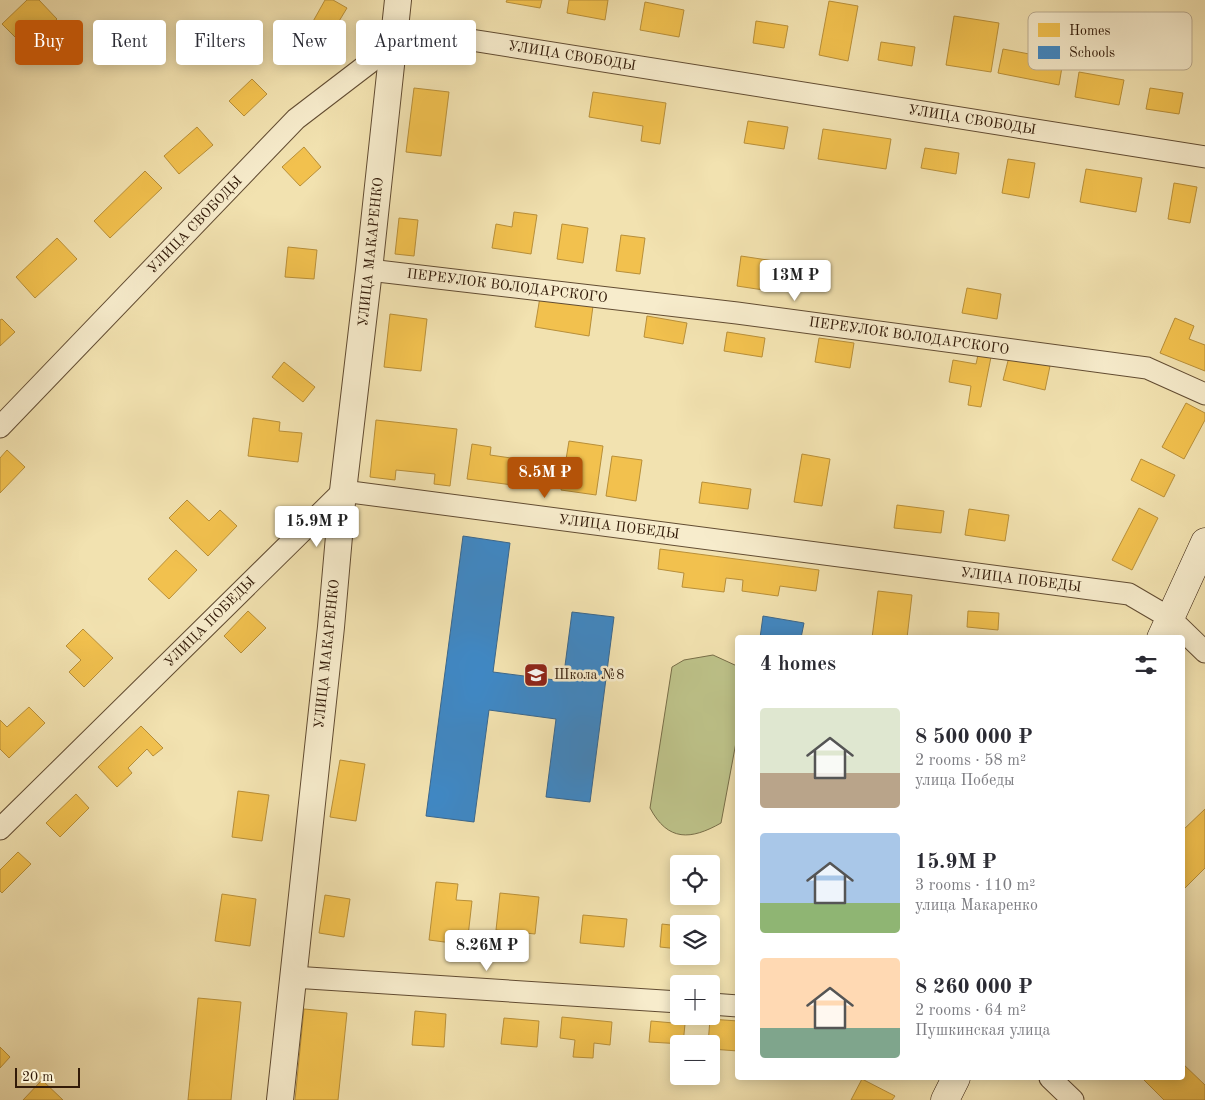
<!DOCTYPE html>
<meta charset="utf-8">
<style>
:root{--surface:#fff;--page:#f2f2f3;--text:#2b2b33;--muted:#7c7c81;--accent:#b45309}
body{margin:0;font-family:"Old Standard TT",serif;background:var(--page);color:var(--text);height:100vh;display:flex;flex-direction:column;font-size:19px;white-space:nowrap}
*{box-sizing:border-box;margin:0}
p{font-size:16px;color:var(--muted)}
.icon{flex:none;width:28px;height:28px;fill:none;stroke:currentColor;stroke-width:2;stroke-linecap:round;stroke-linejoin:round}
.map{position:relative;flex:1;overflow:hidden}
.details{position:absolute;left:735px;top:635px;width:450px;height:445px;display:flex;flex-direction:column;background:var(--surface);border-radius:5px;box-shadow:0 2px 12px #0003}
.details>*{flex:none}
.banner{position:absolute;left:15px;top:20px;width:475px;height:45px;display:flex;gap:10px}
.tools{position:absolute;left:670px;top:855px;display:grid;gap:10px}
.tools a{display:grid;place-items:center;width:50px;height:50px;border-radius:5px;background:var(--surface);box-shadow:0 2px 12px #0003;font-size:25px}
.scale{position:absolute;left:15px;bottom:12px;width:65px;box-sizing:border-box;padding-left:5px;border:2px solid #321a08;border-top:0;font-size:14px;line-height:18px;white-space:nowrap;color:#321a08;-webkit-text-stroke:4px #f7eccc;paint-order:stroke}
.price{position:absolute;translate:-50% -42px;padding:0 11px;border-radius:5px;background:#fff;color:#222;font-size:16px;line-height:32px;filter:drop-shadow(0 1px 2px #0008)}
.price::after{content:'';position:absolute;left:50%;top:30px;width:15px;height:11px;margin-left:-8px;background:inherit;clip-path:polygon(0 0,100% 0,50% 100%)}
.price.current{background:var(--accent);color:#fff}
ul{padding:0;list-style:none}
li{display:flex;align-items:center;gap:15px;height:125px;padding:0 25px}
li span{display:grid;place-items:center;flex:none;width:140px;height:100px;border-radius:5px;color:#555}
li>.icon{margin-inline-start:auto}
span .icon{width:60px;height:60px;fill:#fffc;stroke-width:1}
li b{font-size:21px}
h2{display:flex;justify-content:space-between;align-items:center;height:60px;padding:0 25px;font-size:21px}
.chip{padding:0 18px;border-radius:5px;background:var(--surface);box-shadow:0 2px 12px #0003;font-size:18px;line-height:45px}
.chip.current{background:var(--accent);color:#fff}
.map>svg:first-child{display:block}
</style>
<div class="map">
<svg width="1205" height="1100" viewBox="0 0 1205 1100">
<rect width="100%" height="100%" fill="#f2e2b0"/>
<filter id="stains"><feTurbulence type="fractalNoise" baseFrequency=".004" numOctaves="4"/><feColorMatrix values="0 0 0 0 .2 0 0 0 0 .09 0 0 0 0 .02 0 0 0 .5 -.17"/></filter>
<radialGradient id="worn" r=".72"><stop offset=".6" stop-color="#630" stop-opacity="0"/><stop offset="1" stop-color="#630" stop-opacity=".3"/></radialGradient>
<path fill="#bdc289" stroke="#786e48" d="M713,655l24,11v71l-16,86c-30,17 -53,19 -71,-15l22,-141 12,-7z"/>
<path fill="#f2c14e" stroke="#b88f39" d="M27,0h12l18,19 -22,22 -6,-7 -9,8 -18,-18z
M325,0h8l14,8 -17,28 -19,-11z
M507,0h35l-2,8 -34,-6z
M569,0h39l-3,20 -38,-7z
M829,1l29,5 -10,55 -29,-6z
M645,2l39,8 -5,27 -39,-7z
M954,16l45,7 -8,49 -45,-7z
M756,21l32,5 -4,22 -31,-5z
M881,42l34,5 -3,19 -34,-6z
M1047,46l18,3 -6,36 -61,-12 5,-24 42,8z
M1079,72l45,8 -5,25 -44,-8z
M252,79l15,15 -23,22 -15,-15z
M414,88l35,4 -8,64 -35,-4z
M1150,88l33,5 -4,21 -33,-5z
M593,92l73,11 -6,41 -19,-3 2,-15 -54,-9z
M748,121l40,6 -4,22 -40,-6z
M197,127l16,18 -34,29 -15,-18z
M823,129l68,10 -5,30 -68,-10z
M304,147l17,20 -21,19 -18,-19z
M925,148l34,5 -3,21 -35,-6z
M1008,159l27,4 -6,35 -27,-5z
M1086,169l56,9 -6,34 -56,-10z
M145,171l17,17 -52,50 -16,-17z
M1174,183l23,4 -7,36 -22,-4z
M514,212l23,3 -6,39 -39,-6 4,-24 16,3z
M399,218l19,2 -4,36 -19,-2z
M562,224l26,4 -5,35 -26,-4z
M621,235l24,3 -5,36 -24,-3z
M57,238l20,21 -42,39 -19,-21z
M288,247l29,3 -3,29 -29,-2z
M741,256l33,5 -4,30 -33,-5z
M967,288l34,6 -4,25 -35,-6z
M540,297l53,9 -4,30 -54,-9z
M390,314l37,5 -6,52 -37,-4z
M647,316l40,7 -4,21 -39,-7z
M1175,318l19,8 -5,13 16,6v26l-45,-18z
M2,319l13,13 -15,14v-26z
M727,332l38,6 -3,19 -38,-6z
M819,338l35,5 -4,25 -35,-6z
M978,355l13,2 -10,50 -13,-2 3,-19 -22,-4 4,-22 23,4z
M1009,357l41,9 -5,24 -42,-10z
M284,362l31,25 -12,15 -31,-25z
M1186,403l19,10v7l-21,39 -22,-12z
M253,418l27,4 -1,9 23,2 -4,29 -50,-6z
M376,420l81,9 -7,57 -16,-2 1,-10 -39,-4 -1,10 -25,-3z
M569,441l34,5 -7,49 -35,-5z
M472,444l19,3 -1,8 49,7 -4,26 -68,-9z
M7,450l18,17 -25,26v-35z
M802,454l28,5 -8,47 -28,-4z
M612,456l30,4 -6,41 -30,-5z
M1141,459l34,16 -11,22 -33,-17z
M702,482l49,7 -3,20 -49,-6z
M187,500l22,21 11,-11 17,16 -29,30 -39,-38z
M897,505l47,6 -3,22 -47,-5z
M1139,508l19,10 -26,52 -20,-10z
M969,509l40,6 -4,26 -40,-6z
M660,549l159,21 -3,21 -36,-5 -2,10 -36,-5 1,-11 -17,-2 -2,14 -42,-5 2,-14 -26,-4z
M176,550l21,20 -28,29 -21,-20z
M878,591l34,4 -5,43h-35z
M248,611l18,17 -25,25 -17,-17z
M968,611l31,2 -1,17 -31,-3z
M83,629l30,29 -29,29 -15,-15 12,-12 -15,-14z
M29,707l16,16 -36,35 -9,-9v-29l7,7z
M141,726l22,22 -10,8 -6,-7 -19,19 4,5 -15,14 -19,-20z
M340,760l25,4 -9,57 -26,-4z
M238,791l31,4 -7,46 -30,-4z
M76,794l13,14 -29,29 -14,-14z
M1205,809v59l-23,23v-60z
M18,852l13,12 -29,29 -2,-2v-21z
M436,882l22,2 -2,16 16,1 -5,44 -38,-5z
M500,893l39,4 -4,37 -39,-4z
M222,894l34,5 -6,47 -35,-5z
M325,895l25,4 -6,38 -25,-4z
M583,915l44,4 -3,28 -44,-4z
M662,924l17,2v23l-19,-2z
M711,929l6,1 -3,23h-3z
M198,998l43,4 -10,98h-43z
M304,1009l43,4 -9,87h-43z
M415,1011l31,3 -2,33 -32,-2z
M562,1017l50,5 -2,23 -16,-2 -1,15 -20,-1 2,-17 -15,-2z
M504,1018l35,3 -2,26 -36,-3z
M710,1019l28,2v30l-27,-2v-5h-3z
M651,1021l34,3 -2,20 -34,-2z
M0,1047l10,10 -10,11z
M1182,1063l23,22v15h-41l-22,-22h40z
M862,1079l33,17 -3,4h-41z
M42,1080l21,20h-40z"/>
<path fill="#3f88c5" stroke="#3b678c" d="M463,536l47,7 -17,129 70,9 9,-69 42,5 -24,185 -44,-5 10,-78 -67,-9 -15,112 -48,-6z
M763,616l41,7 -3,15h-41z"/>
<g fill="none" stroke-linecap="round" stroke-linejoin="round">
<defs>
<path id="minor" d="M369,270l368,43 410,55 58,26
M0,427l296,-308 98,-75 77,-4 734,117
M0,829l343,-338 786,103 41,24 35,34
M293,977l386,25
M711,1004l27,2
M1050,1078l23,22"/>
<path id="tertiary" d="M280,1100l51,-473 12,-136 26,-221 29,-270"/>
<path id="secondary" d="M1161,638l44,-96
M945,1100l11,-22"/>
</defs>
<use href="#minor" stroke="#624c32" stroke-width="23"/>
<use href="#tertiary" stroke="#624c32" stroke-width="28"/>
<use href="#secondary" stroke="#321a08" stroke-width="29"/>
<use href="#minor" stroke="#f7eccc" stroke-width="21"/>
<use href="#tertiary" stroke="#f7eccc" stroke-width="26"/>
<use href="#secondary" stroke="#f7eccc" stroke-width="28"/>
</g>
<defs>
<symbol id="school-square" viewBox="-11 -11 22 22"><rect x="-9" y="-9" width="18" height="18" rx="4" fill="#8f2418" stroke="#f7eccc"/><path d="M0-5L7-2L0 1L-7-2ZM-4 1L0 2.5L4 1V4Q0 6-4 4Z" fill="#fff"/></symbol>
</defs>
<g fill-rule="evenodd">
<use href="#school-square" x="522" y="661" width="28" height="28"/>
</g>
<g text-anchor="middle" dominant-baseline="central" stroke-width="5" stroke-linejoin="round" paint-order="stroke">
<g font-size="14" fill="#321a08" stroke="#f7eccc">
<text transform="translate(572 56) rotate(9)">УЛИЦА СВОБОДЫ</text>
<text transform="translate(972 120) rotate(9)">УЛИЦА СВОБОДЫ</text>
<text transform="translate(195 225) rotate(-46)">УЛИЦА СВОБОДЫ</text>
<text transform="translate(371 252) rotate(-84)">УЛИЦА МАКАРЕНКО</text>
<text transform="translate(507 286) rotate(7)">ПЕРЕУЛОК ВОЛОДАРСКОГО</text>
<text transform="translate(909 336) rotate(8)">ПЕРЕУЛОК ВОЛОДАРСКОГО</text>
<text transform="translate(619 527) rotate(7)">УЛИЦА ПОБЕДЫ</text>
<text transform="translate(1021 580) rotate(7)">УЛИЦА ПОБЕДЫ</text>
<text transform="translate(210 622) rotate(-45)">УЛИЦА ПОБЕДЫ</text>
<text transform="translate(327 654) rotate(-84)">УЛИЦА МАКАРЕНКО</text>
</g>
<g font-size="14" fill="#321a08" stroke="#f7eccc" text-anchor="start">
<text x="554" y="675">Школа №8</text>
</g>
</g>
<rect x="1028" y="12" width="164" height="58" rx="8" fill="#f7eccc" stroke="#bcad91" stroke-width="1"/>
<rect x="1038" y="23" width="22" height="14" fill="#f2c14e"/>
<rect x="1038" y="46" width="22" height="13" fill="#3f88c5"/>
<g font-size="14" fill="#321a08">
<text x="1069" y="35">Homes</text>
<text x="1069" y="57">Schools</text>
</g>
<rect width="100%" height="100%" filter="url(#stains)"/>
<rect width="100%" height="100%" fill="url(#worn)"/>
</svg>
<div class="tools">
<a><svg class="icon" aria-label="locate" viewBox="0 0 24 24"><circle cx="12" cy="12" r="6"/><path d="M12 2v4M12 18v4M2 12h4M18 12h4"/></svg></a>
<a><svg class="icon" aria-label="layers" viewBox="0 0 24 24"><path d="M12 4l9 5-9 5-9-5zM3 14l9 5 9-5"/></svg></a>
<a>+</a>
<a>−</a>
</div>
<div class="scale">20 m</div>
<b class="price" style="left:795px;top:302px">13M ₽</b>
<b class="price current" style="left:545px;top:499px">8.5M ₽</b>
<b class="price" style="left:317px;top:548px">15.9M ₽</b>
<b class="price" style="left:487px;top:972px">8.26M ₽</b>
<div class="banner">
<a class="chip current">Buy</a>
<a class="chip">Rent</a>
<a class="chip">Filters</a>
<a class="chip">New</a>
<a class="chip">Apartment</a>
</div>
<section class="details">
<h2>4 homes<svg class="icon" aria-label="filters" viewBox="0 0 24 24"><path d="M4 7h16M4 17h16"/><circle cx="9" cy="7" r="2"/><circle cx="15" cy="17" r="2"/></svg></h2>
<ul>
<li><span style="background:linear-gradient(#dfe7d0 65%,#b9a48a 0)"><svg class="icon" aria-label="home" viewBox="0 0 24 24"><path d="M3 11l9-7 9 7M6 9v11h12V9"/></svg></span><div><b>8 500 000 ₽</b><p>2 rooms · 58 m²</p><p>улица Победы</p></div></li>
<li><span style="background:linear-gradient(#a9c7e8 70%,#8fb573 0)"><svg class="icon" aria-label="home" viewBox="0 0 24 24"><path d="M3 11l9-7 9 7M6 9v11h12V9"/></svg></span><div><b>15.9M ₽</b><p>3 rooms · 110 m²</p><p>улица Макаренко</p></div></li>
<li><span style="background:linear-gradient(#ffd9b3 70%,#7fa58c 0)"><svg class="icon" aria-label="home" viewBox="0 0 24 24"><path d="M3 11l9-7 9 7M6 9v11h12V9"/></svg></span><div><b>8 260 000 ₽</b><p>2 rooms · 64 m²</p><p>Пушкинская улица</p></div></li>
</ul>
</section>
</div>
